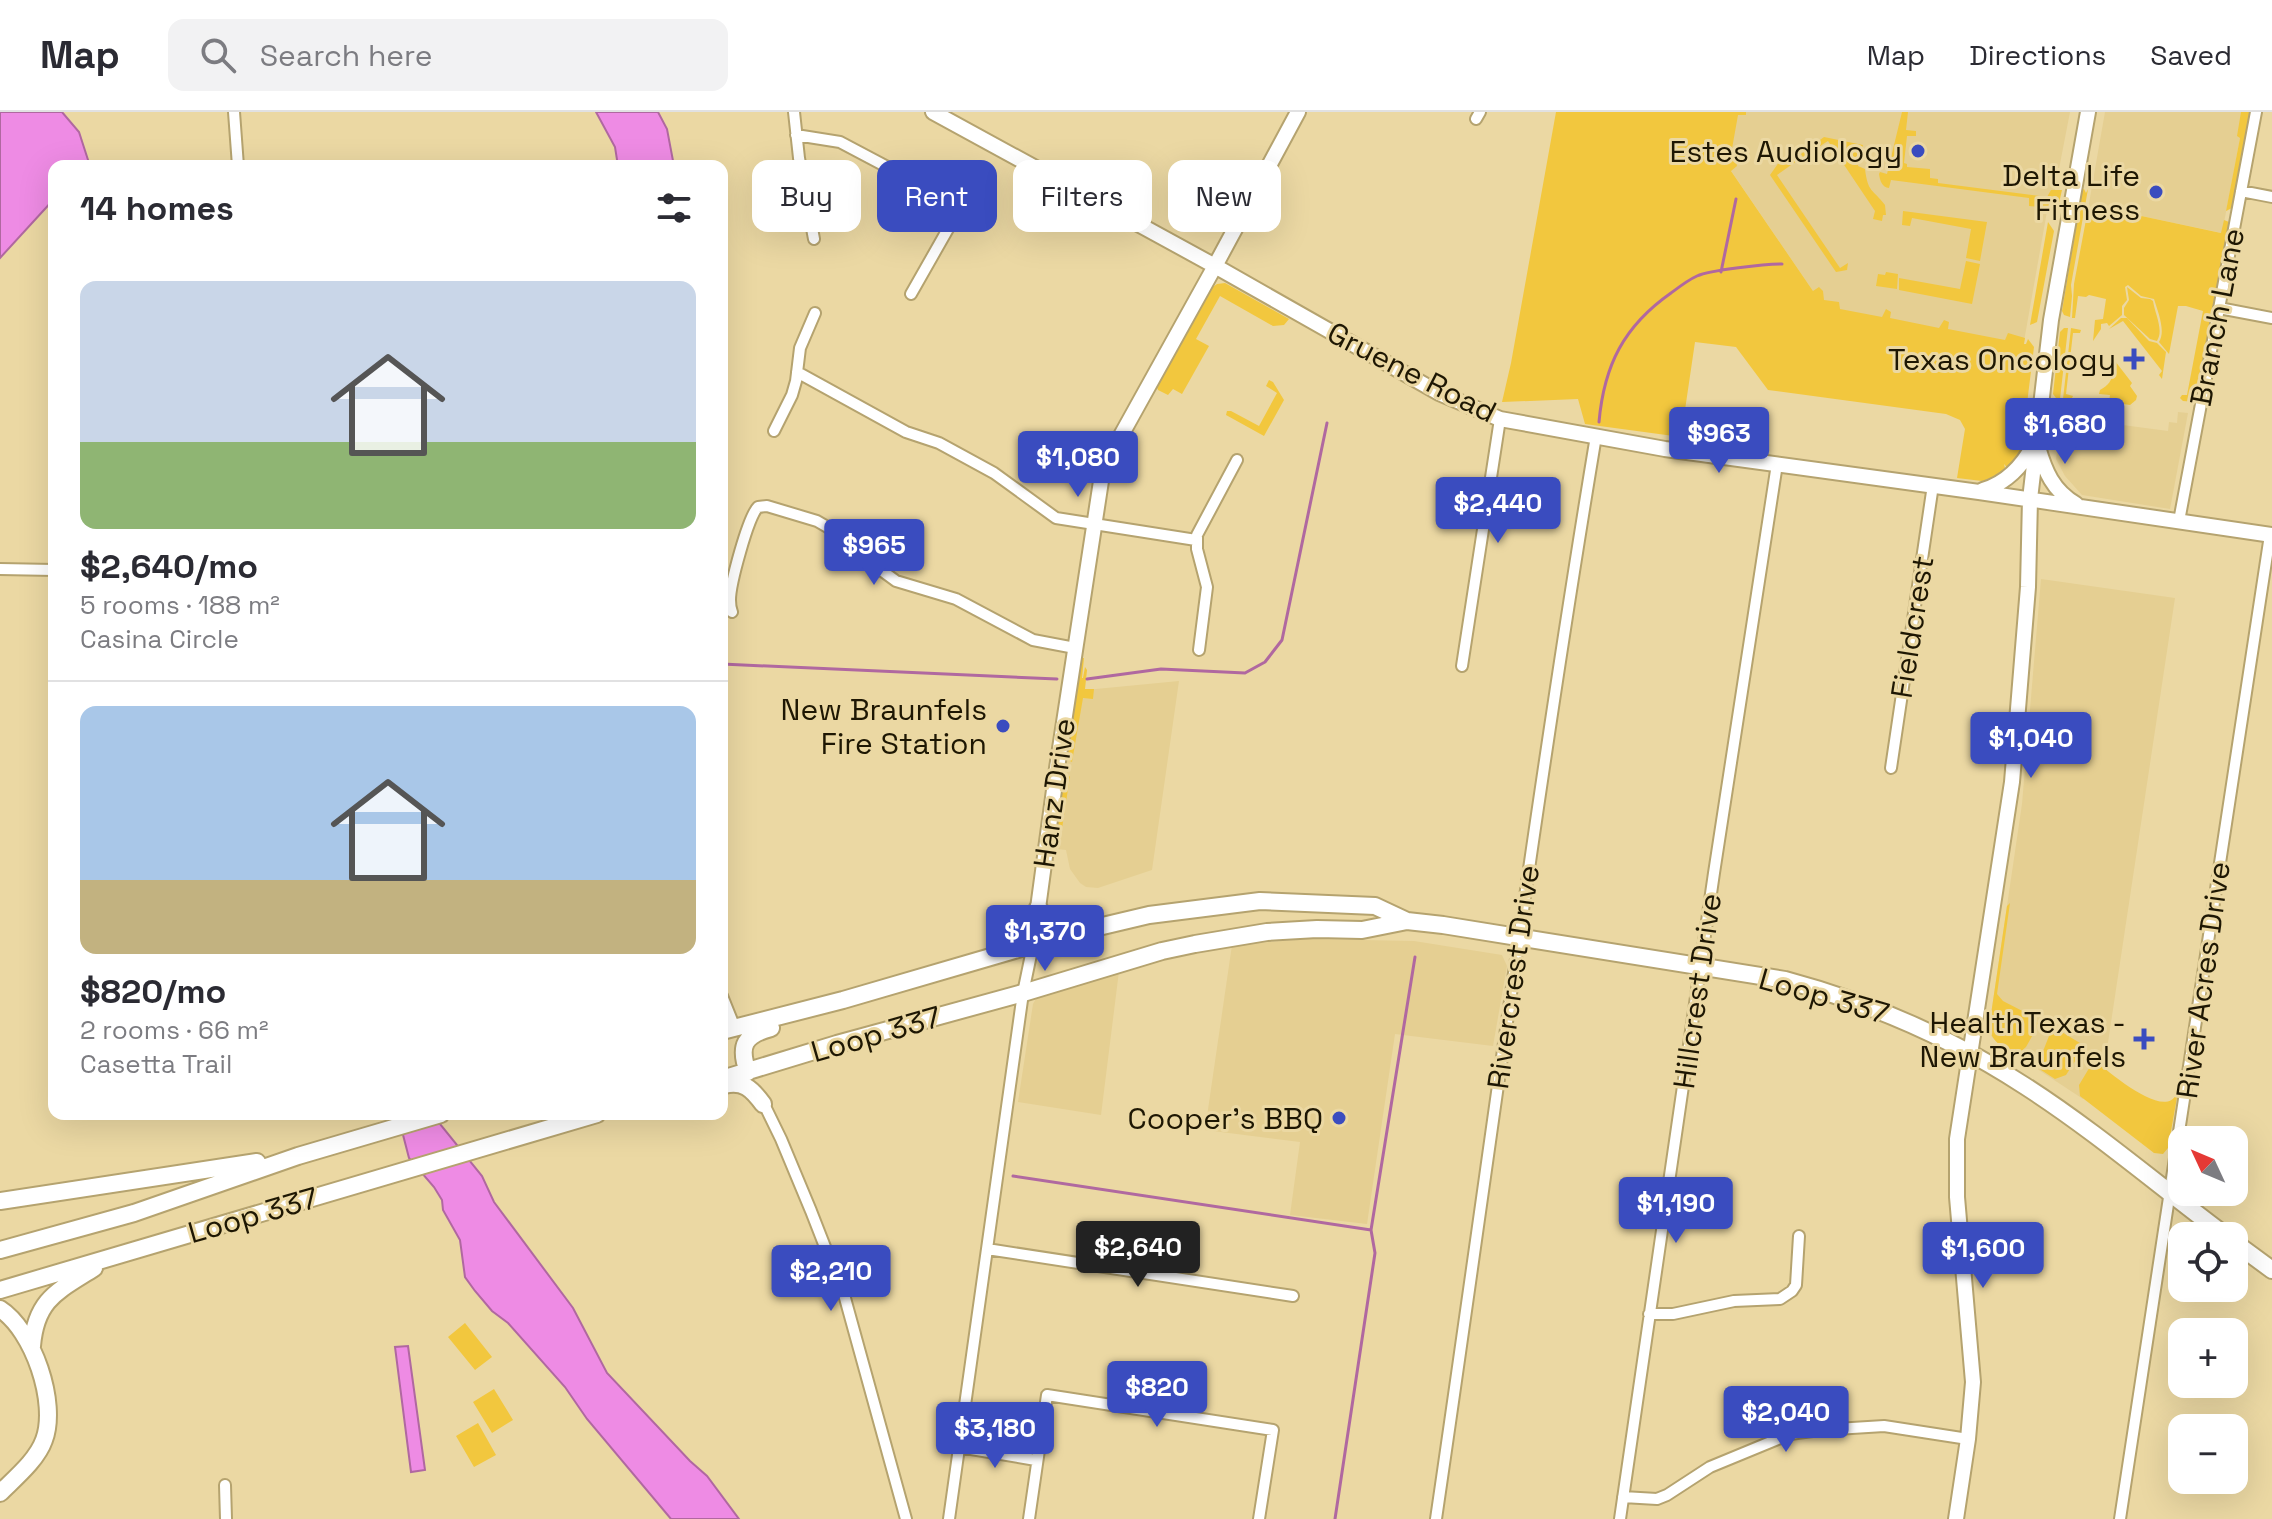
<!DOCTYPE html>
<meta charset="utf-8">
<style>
:root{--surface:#fff;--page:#f2f2f3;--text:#2b2b33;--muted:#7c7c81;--line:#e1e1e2;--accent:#3a4cbf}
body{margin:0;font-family:"Space Grotesk",sans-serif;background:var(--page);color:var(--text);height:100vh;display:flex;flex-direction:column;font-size:30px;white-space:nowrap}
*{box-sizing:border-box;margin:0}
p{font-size:26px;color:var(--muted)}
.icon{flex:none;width:44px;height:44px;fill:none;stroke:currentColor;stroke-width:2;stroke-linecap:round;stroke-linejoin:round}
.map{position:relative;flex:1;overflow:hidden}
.sheet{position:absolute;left:48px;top:48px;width:680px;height:960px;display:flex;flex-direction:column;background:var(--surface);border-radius:16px;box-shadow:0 8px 32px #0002}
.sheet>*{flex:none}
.banner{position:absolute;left:752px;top:48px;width:760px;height:72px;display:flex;gap:16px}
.needle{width:52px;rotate:314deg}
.fabs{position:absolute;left:2168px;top:1014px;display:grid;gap:16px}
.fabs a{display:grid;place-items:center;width:80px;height:80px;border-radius:16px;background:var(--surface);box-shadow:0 8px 32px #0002;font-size:40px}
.price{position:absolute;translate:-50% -68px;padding:0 18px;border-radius:8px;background:var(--accent);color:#fff;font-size:26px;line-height:52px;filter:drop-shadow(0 2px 4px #0008)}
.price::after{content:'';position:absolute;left:50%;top:48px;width:24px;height:18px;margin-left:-12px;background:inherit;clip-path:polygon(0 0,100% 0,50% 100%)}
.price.selected{background:#222;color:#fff}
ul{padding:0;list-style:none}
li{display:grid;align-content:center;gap:16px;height:424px;padding:0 32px}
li+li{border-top:2px solid var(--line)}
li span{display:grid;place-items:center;height:248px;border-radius:16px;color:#555}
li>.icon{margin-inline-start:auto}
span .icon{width:144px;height:144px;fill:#fffc;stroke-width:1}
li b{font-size:34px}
h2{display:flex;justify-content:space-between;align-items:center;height:96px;padding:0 32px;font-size:34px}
.pill{padding:0 28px;border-radius:16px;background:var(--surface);box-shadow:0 8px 32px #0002;font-size:28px;line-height:72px}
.pill.selected{background:var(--accent);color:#fff}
header{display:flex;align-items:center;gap:48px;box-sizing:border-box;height:112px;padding:0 40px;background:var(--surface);border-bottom:2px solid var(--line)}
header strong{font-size:38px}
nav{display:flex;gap:44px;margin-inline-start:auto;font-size:28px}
.search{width:560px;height:72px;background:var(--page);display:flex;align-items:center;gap:20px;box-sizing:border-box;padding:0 28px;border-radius:16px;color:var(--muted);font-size:30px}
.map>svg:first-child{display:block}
</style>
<header>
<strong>Map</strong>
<div class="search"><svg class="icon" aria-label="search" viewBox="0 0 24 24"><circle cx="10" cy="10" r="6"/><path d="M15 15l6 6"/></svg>Search here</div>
<nav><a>Map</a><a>Directions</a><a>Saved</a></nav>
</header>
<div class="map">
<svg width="2272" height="1407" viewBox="0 0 2272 1407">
<rect width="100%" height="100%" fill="#ebd8a3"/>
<path fill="#e5cf92" d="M1734,0h336l-17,88h-4l-26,147 -197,-37 -101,-148z
M2105,0h140l-23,121 -90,-19 -44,-5z
M2178,300l10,1 -18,96 -88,-14 -17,-19 -9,-17 6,-42 106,14 1,-9 8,1z
M2041,467l134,19 -71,471 -21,30 -84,-55 -7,-7 -3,-9 33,-224z
M1179,569l-27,189 -54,18 -12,-1 -6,-4 -10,-14 -4,-19 -9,-1 -6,9 24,-167z
M1308,827l106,2 88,14 5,11 -14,80 -98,-12 -28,190 -77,-9 10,-73 -95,-12 27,-185z
M1119,859l-18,144 -83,-13 15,-98 5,-9z"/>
<path fill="#f2c73e" d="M1556,0h190v3h-8l-8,45 6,2 1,4 -6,5 82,120 6,-4 4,4 1,9 15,2 1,7 42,8 4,-8 5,3 -1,6 49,10 5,-8 5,2 -1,7 57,11 3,-7 17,5 -1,6h2l2,-5 6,8 -13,105 -11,19 -6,-7 1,4 -4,4 2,3 -21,6 -25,-3 8,-49 -5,-9 -14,-6 -178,-24 -32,-43 -41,-5 -14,95 -96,-13 -7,-25 -76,3 9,-39z
M1902,0h6l-2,18 10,1v5h-9l-3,27 3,1v3l23,2v9l8,1v4l109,14 4,-7h11l-3,13 -8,5 1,-8 -2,-1 -2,9 -19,-2v-8l-138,-18 -2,8c-7,-1 -9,-7 -10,-14l1,-2 7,2z
M2241,0h9l-18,96 -6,3 14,-73 -3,-2z
M1824,25l39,8 -5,21 7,3c3,24 7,19 20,36l1,10h-3l-1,6 -9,-2 2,-8 -47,-70 -25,16 -2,-3z
M1800,44l1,2 -24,17 63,93 8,-5 -1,7 -11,2 -66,-97 12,-17z
M2084,77l2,4 2,-4 -17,96 1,11 -2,21 -6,-2 -2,-4 20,-121z
M2088,97l44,5 89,19 3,-13 5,2 -34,180 -12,-1 -3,-3 2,-3h5l16,-84 -17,-5h-8l-9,48 -10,-12c7,-11 -1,-30 -5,-43l-13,-3 -13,-11 -3,2 2,13 -5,6v9l-13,11 -2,-3 -6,1v5l-8,12 2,-21 8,-1 3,-20 -17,-4 -3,2 -8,-1 -3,22h-3l2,-34z
M1903,99l84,11 -7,39 -14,-3 5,-29 -59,-11 -2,8 -8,-1z
M2048,110l6,9 -17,91 -7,3z
M1966,149l14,3 -8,40 -73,-14v-12l61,11z
M1886,160l12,2 -1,15 -21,-3 2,-12 7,1z
M1225,171l64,36 -5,6 -11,1 -53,-30 -24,43 13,7 -27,48 -9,-5 -5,6 -10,-5 -2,-5 54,-96 7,-5z
M2127,175l14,11 9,1 3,2c2,13 11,29 4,40l-7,-2 -26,-24v-7l5,-8z
M2121,206h6l22,23 8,2 9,9 -4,27 -3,-4 3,-4 -39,-50 -14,8z
M2064,216h4l-8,71 -4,-1 -3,-4 7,-62z
M2071,216l10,2 -1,3h-7l-7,61 7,2 -2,4 -8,-1z
M2115,249l17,22 -2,3 7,10 -1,4 -6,5 -21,-3 1,-7 -11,-1 1,-4c11,-5 15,-15 11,-26z
M1269,268l4,2 11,18 -20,36 -38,-21 1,-4h4l28,15 18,-33 -11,-7z
M1080,546h4l-2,20h1l2,-11 2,3 -2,19h9l-1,10 -10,-1 -11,64 -4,-2 -2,-8z
M1070,664l-9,59 -5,-11 5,-39 3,-5z
M2010,791l-13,91 6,7 33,17 -1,3 4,3 -13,23 -7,6c-14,-2 -27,-11 -30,-25l18,-122z
M2055,916l25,15 3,6 -17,26 -11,4 -14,-9 -3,-6 11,-28z
M2094,948c12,9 69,60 82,35 2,-5 2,-14 3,-20h2l-13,73 -5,6 -9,-1 -74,-57 -1,-11z
M465,1211l27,34 -17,13 -27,-33z
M494,1277l19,31 -21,13 -19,-31z
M478,1311l18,32 -22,12 -18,-31z"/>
<path fill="#ee8be4" stroke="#b068a0" stroke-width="2" d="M0,0h62l17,20 10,31 -3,3h-32v33l-54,59z
M596,0h62l9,17 7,37h-56l-3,-19z
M392,1002h40l50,62 12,26 79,106 34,65 83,88 17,15 32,43h-68l-84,-100 -22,-32 -57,-64 -16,-12 -17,-20 -10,-14 -5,-37 -17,-30 -1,-10 -8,-13 -25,-29 -7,-27z
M408,1234l17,124 -14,2 -16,-125z"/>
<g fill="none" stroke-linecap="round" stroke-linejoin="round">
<path stroke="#b068a0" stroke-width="3" d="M1721,160l15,-73
M1599,310c5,-57 25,-96 72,-129 8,-6 17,-13 26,-17 13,-6 69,-12 85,-12
M722,552l335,15
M1087,567l74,-10 84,4 20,-11 17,-22 45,-217
M1013,1064l358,54 4,23 -40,266
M1371,1118l44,-273"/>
<defs>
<path id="street" d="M234,0l4,54
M794,0l5,46 15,81
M1476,7l4,-7
M796,23l44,7 121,64 -50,88
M2241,79l31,6
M2219,196l53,10
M797,260l109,60 33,11 55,30 62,45 140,22
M774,319l18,-36 4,-14 4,-33 15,-35
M2179,409l77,-409
M0,457l54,1
M732,500c-2,-5 -2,-6 -2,-12 0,-16 18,-83 28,-93l9,-1 50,15 31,18 33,31 15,11 60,18 77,41 42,8
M1199,538l8,-63 -10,-38v-14l40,-75
M1462,554l38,-247
M1891,656l42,-283
M722,884l13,32
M761,986l20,41 30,72 34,87 61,221
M987,1137l306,47
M1649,1202h24l61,-13 46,-2 12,-8 4,-6 3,-49
M959,1335l77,13
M225,1373l1,34
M1623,1385l34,2 10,-4 43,-28 80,-33 30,-4 64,-4 84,13
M949,1407l74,-526 10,-48
M1029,1407l18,-124 226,35 -14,89
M1436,1407c53,-361 100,-723 160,-1083
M1620,1407l94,-646 63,-409
M2120,1407l150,-984"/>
<path id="secondary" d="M933,0l282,154 224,127 61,26 165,30 314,43 293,43
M2038,335c7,24 15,44 38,57
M1983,378c24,-7 40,-25 51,-46
M1033,833l24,-177 46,-300 112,-202 83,-154
M1956,1407l12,-80 5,-57 -16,-185v-58l55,-357 16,-195 2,-88 21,-179 37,-208"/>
<path id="primary" d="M1038,796l14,16 21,9
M722,919l121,-31 230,-67 76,-18 111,-14 115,5 32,15
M748,960c-10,-27 -3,-37 23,-44
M722,967l115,-35 186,-51 139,-42 33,-7 72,-12 50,-3 45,1 45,-9 36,4 342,55c86,23 165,57 240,106 70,45 134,100 201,150
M724,973c19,-5 28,4 39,19
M0,1089l257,-39
M2234,1130l38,28
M0,1138l134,-37 164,-57 143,-42
M0,1178l597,-176
M0,1197c33,21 58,94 44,131 -7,20 -29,38 -44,53
M32,1234c4,-47 26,-55 62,-78"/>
</defs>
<use href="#street" stroke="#b5a36f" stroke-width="14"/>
<use href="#secondary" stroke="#b5a36f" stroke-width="18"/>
<use href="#primary" stroke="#b5a36f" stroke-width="20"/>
<use href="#street" stroke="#fff" stroke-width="10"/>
<use href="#secondary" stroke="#fff" stroke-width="14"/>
<use href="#primary" stroke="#fff" stroke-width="16"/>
</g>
<g fill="#3a4cbf" stroke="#ebd8a3" stroke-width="3">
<circle cx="1918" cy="39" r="8"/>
<circle cx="2156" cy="80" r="8"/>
<path d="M2130 235h8v8h8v8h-8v8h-8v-8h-8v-8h8z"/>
<circle cx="1003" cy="614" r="8"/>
<path d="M2140 915h8v8h8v8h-8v8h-8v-8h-8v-8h8z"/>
<circle cx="1339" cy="1006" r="8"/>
</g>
<g text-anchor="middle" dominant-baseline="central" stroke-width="6" stroke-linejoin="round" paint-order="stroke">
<g font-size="30" fill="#1e1703" stroke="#ebd8a3" text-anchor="end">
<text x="1902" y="39">Estes Audiology</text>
<text x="2140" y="63">Delta Life<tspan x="2140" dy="34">Fitness</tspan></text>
<text x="2116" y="247">Texas Oncology</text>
<text x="987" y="597">New Braunfels<tspan x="987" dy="34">Fire Station</tspan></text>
<text x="2126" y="910">HealthTexas -<tspan x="2126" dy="34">New Braunfels</tspan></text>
<text x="1323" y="1006">Cooper's BBQ</text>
</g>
<g font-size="30" fill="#1e1703" stroke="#ebd8a3">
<text transform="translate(2217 205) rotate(-79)">Branch Lane</text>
<text transform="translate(1412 260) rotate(27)">Gruene Road</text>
<text transform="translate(1912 515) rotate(-81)">Fieldcrest</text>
<text transform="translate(1054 681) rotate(-82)">Hanz Drive</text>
<text transform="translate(1513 865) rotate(-82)">Rivercrest Drive</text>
<text transform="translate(2203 868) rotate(-82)">River Acres Drive</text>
<text transform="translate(1697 879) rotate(-82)">Hillcrest Drive</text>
<text transform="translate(1824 884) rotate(16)">Loop 337</text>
<text transform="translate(876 922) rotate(-16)">Loop 337</text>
<text transform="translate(253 1103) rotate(-16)">Loop 337</text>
</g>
</g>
</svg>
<div class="fabs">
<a><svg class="needle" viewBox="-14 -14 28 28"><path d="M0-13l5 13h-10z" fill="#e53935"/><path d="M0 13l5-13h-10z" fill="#7c7c81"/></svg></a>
<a><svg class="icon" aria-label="locate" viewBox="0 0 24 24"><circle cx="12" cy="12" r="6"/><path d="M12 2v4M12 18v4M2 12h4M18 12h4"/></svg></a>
<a>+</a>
<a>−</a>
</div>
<b class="price" style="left:2065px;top:354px">$1,680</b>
<b class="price" style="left:1719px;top:363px">$963</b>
<b class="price" style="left:1078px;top:387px">$1,080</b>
<b class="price" style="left:1498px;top:433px">$2,440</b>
<b class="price" style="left:874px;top:475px">$965</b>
<b class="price" style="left:2031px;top:668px">$1,040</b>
<b class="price" style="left:1045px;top:861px">$1,370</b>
<b class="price" style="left:1676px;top:1133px">$1,190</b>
<b class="price selected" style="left:1138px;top:1177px">$2,640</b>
<b class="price" style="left:1983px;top:1178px">$1,600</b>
<b class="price" style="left:831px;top:1201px">$2,210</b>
<b class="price" style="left:1157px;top:1317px">$820</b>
<b class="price" style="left:1786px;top:1342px">$2,040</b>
<b class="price" style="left:995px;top:1358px">$3,180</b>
<div class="banner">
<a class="pill">Buy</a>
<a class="pill selected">Rent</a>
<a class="pill">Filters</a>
<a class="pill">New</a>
</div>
<section class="sheet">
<h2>14 homes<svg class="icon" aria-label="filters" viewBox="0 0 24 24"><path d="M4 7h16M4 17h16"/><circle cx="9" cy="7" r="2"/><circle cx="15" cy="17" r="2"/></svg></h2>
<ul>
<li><span style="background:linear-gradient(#c9d6e8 65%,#8fb573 0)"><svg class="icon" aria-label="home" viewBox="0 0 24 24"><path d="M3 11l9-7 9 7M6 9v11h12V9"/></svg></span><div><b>$2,640/mo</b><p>5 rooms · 188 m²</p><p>Casina Circle</p></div></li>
<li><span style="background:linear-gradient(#a9c7e8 70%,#c2b280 0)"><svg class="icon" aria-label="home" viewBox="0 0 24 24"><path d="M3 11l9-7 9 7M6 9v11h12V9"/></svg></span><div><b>$820/mo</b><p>2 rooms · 66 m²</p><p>Casetta Trail</p></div></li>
</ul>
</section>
</div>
